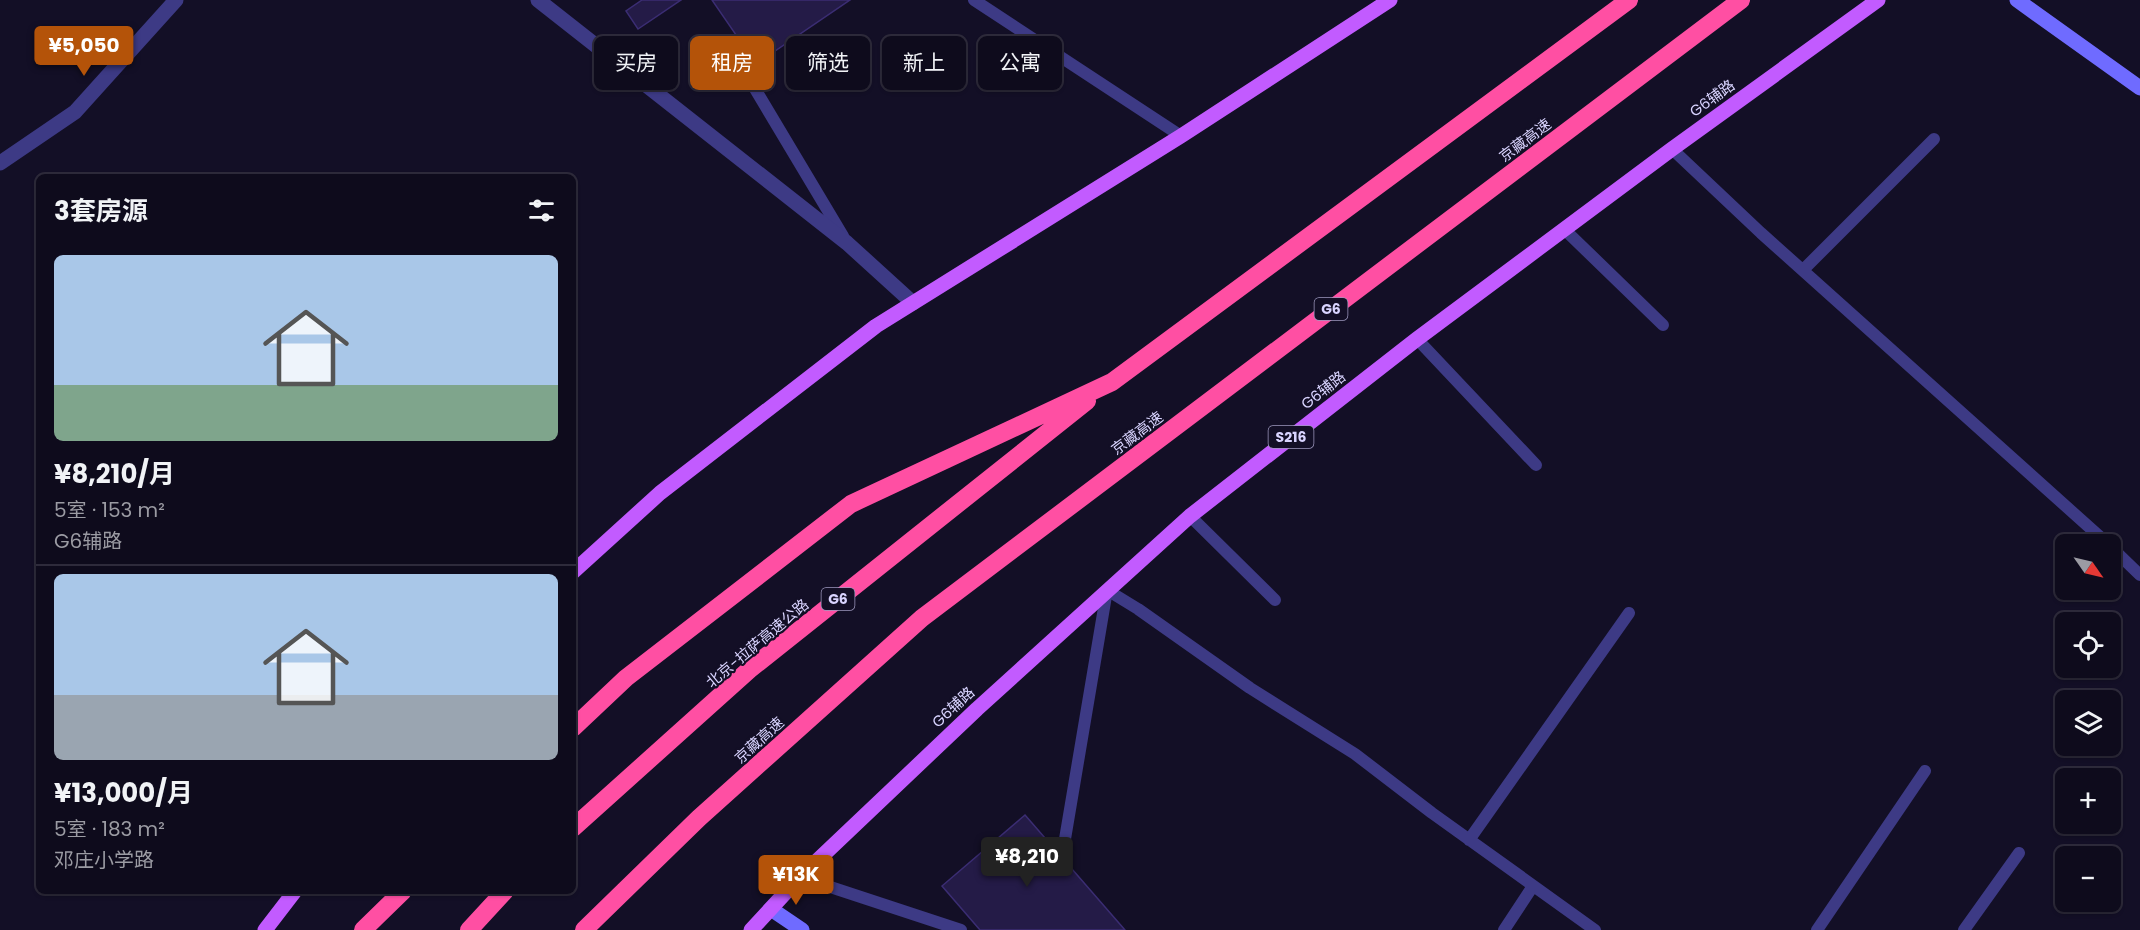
<!DOCTYPE html>
<html lang="zh">
<meta charset="utf-8">
<style>
:root{--surface:#0e0b1c;--page:#1c1929;--text:#f1f3f6;--muted:#9b9ba3;--line:#2e2b3b;--accent:#b45309}
body{margin:0;font-family:Poppins,"Noto Sans SC",sans-serif;background:var(--page);color:var(--text);height:100vh;display:flex;flex-direction:column;font-size:22px;white-space:nowrap}
*{box-sizing:border-box;margin:0}
p{font-size:20px;color:var(--muted)}
.icon{flex:none;width:33px;height:33px;fill:none;stroke:currentColor;stroke-width:2;stroke-linecap:round;stroke-linejoin:round}
.map{position:relative;flex:1;overflow:hidden}
.drawer{position:absolute;left:36px;top:174px;width:540px;height:720px;display:flex;flex-direction:column;background:var(--surface);border-radius:9px;box-shadow:0 2px 4px #0004,0 0 0 2px var(--line)}
.drawer>*{flex:none}
.top-card{position:absolute;left:594px;top:36px;width:570px;height:54px;display:flex;gap:12px}
.needle{width:39px;rotate:124deg}
.buttons{position:absolute;left:2055px;top:534px;display:grid;gap:12px}
.buttons a{display:grid;place-items:center;width:66px;height:66px;border-radius:9px;background:var(--surface);box-shadow:0 2px 4px #0004,0 0 0 2px var(--line);font-size:30px}
.price{position:absolute;translate:-50% -51px;padding:0 14px;border-radius:6px;background:var(--accent);color:#fff;font-size:20px;line-height:39px;filter:drop-shadow(0 2px 3px #0008)}
.price::after{content:'';position:absolute;left:50%;top:36px;width:18px;height:14px;margin-left:-9px;background:inherit;clip-path:polygon(0 0,100% 0,50% 100%)}
.price.active{background:#222;color:#fff}
ul{padding:0;list-style:none}
li{display:grid;align-content:center;gap:12px;height:318px;padding:0 18px}
li+li{border-top:2px solid var(--line)}
li span{display:grid;place-items:center;height:186px;border-radius:9px;color:#555}
li>.icon{margin-inline-start:auto}
span .icon{width:108px;height:108px;fill:#fffc;stroke-width:1}
li b{font-size:26px}
h2{display:flex;justify-content:space-between;align-items:center;height:72px;padding:0 18px;font-size:26px}
.chip{padding:0 21px;border-radius:9px;background:var(--surface);box-shadow:0 2px 4px #0004,0 0 0 2px var(--line);font-size:21px;line-height:54px}
.chip.active{background:var(--accent);color:#fff}
.map>svg:first-child{display:block}
</style>
<div class="map">
<svg width="2140" height="930" viewBox="0 0 2140 930">
<rect width="100%" height="100%" fill="#130f26"/>
<path fill="#241b47" stroke="#3b2d73" stroke-width="1.5" d="M642,0h39l-43,29 -12,-18z
M712,0h138l-94,64z
M1025,815l100,115h-145l-38,-44z"/>
<g fill="none" stroke-linecap="round" stroke-linejoin="round">
<path stroke="#3d3a85" stroke-width="12" d="M974,0l207,136
M733,52l110,184
M1672,149l89,84 347,311
M1564,229l99,96
M1803,270l131,-131
M1417,339l119,126
M1190,516l85,84
M2110,546l30,29
M1065,839l42,-249 31,19 112,79 105,66 77,59 163,117
M1469,840l160,-227
M800,877l161,53
M1504,930l29,-44
M1817,930l108,-159
M1964,930l55,-77"/>
<path stroke="#3d3a85" stroke-width="15" d="M538,0l309,243 66,60
M0,163l75,-51 101,-112"/>
<path stroke="#6f6bff" stroke-width="15" d="M2017,0l123,88
M771,909l31,21"/>
<path stroke="#c25bff" stroke-width="15" d="M573,572l87,-79 216,-167 305,-190 209,-136
M265,930l30,-39
M751,930l49,-53 177,-168 213,-193 227,-177 255,-190 206,-149"/>
<path stroke="#ff4fa3" stroke-width="18" d="M573,728l53,-50 225,-174 261,-122 517,-382
M573,828l176,-158 338,-269
M363,930l40,-39
M469,930l36,-39
M584,930l115,-112 223,-200 819,-618"/>
</g>
<g text-anchor="middle" dominant-baseline="central" stroke-width="4.5" stroke-linejoin="round" paint-order="stroke">
<g fill="#130f26" stroke="#9e99be" stroke-width="1.5">
<rect x="1314.5" y="298" width="33" height="22" rx="4.5"/>
<rect x="1268.5" y="426" width="45" height="22" rx="4.5"/>
<rect x="821.5" y="588" width="33" height="22" rx="4.5"/>
</g>
<g font-size="14" font-weight="bold" fill="#d9d4ff">
<text x="1331" y="309">G6</text>
<text x="1291" y="437">S216</text>
<text x="838" y="599">G6</text>
</g>
<g font-size="15" fill="#d9d4ff" stroke="#130f26">
<text transform="translate(1712 98) rotate(-36)">G6辅路</text>
<text transform="translate(1525 140) rotate(-37)">京藏高速</text>
<text transform="translate(1323 390) rotate(-38)">G6辅路</text>
<text transform="translate(1137 433) rotate(-37)">京藏高速</text>
<text transform="translate(757 643) rotate(-40)">北京-拉萨高速公路</text>
<text transform="translate(953 707) rotate(-43)">G6辅路</text>
<text transform="translate(759 740) rotate(-42)">京藏高速</text>
</g>
</g>
</svg>
<div class="buttons">
<a><svg class="needle" viewBox="-14 -14 28 28"><path d="M0-13l5 13h-10z" fill="#e53935"/><path d="M0 13l5-13h-10z" fill="#9b9ba3"/></svg></a>
<a><svg class="icon" aria-label="locate" viewBox="0 0 24 24"><circle cx="12" cy="12" r="6"/><path d="M12 2v4M12 18v4M2 12h4M18 12h4"/></svg></a>
<a><svg class="icon" aria-label="layers" viewBox="0 0 24 24"><path d="M12 4l9 5-9 5-9-5zM3 14l9 5 9-5"/></svg></a>
<a>+</a>
<a>−</a>
</div>
<b class="price" style="left:84px;top:77px">¥5,050</b>
<b class="price active" style="left:1027px;top:888px">¥8,210</b>
<b class="price" style="left:796px;top:906px">¥13K</b>
<div class="top-card">
<a class="chip">买房</a>
<a class="chip active">租房</a>
<a class="chip">筛选</a>
<a class="chip">新上</a>
<a class="chip">公寓</a>
</div>
<section class="drawer">
<h2>3套房源<svg class="icon" aria-label="filters" viewBox="0 0 24 24"><path d="M4 7h16M4 17h16"/><circle cx="9" cy="7" r="2"/><circle cx="15" cy="17" r="2"/></svg></h2>
<ul>
<li><span style="background:linear-gradient(#a9c7e8 70%,#7fa58c 0)"><svg class="icon" aria-label="home" viewBox="0 0 24 24"><path d="M3 11l9-7 9 7M6 9v11h12V9"/></svg></span><div><b>¥8,210/月</b><p>5室 · 153 m²</p><p>G6辅路</p></div></li>
<li><span style="background:linear-gradient(#a9c7e8 65%,#9aa5b1 0)"><svg class="icon" aria-label="home" viewBox="0 0 24 24"><path d="M3 11l9-7 9 7M6 9v11h12V9"/></svg></span><div><b>¥13,000/月</b><p>5室 · 183 m²</p><p>邓庄小学路</p></div></li>
</ul>
</section>
</div>
